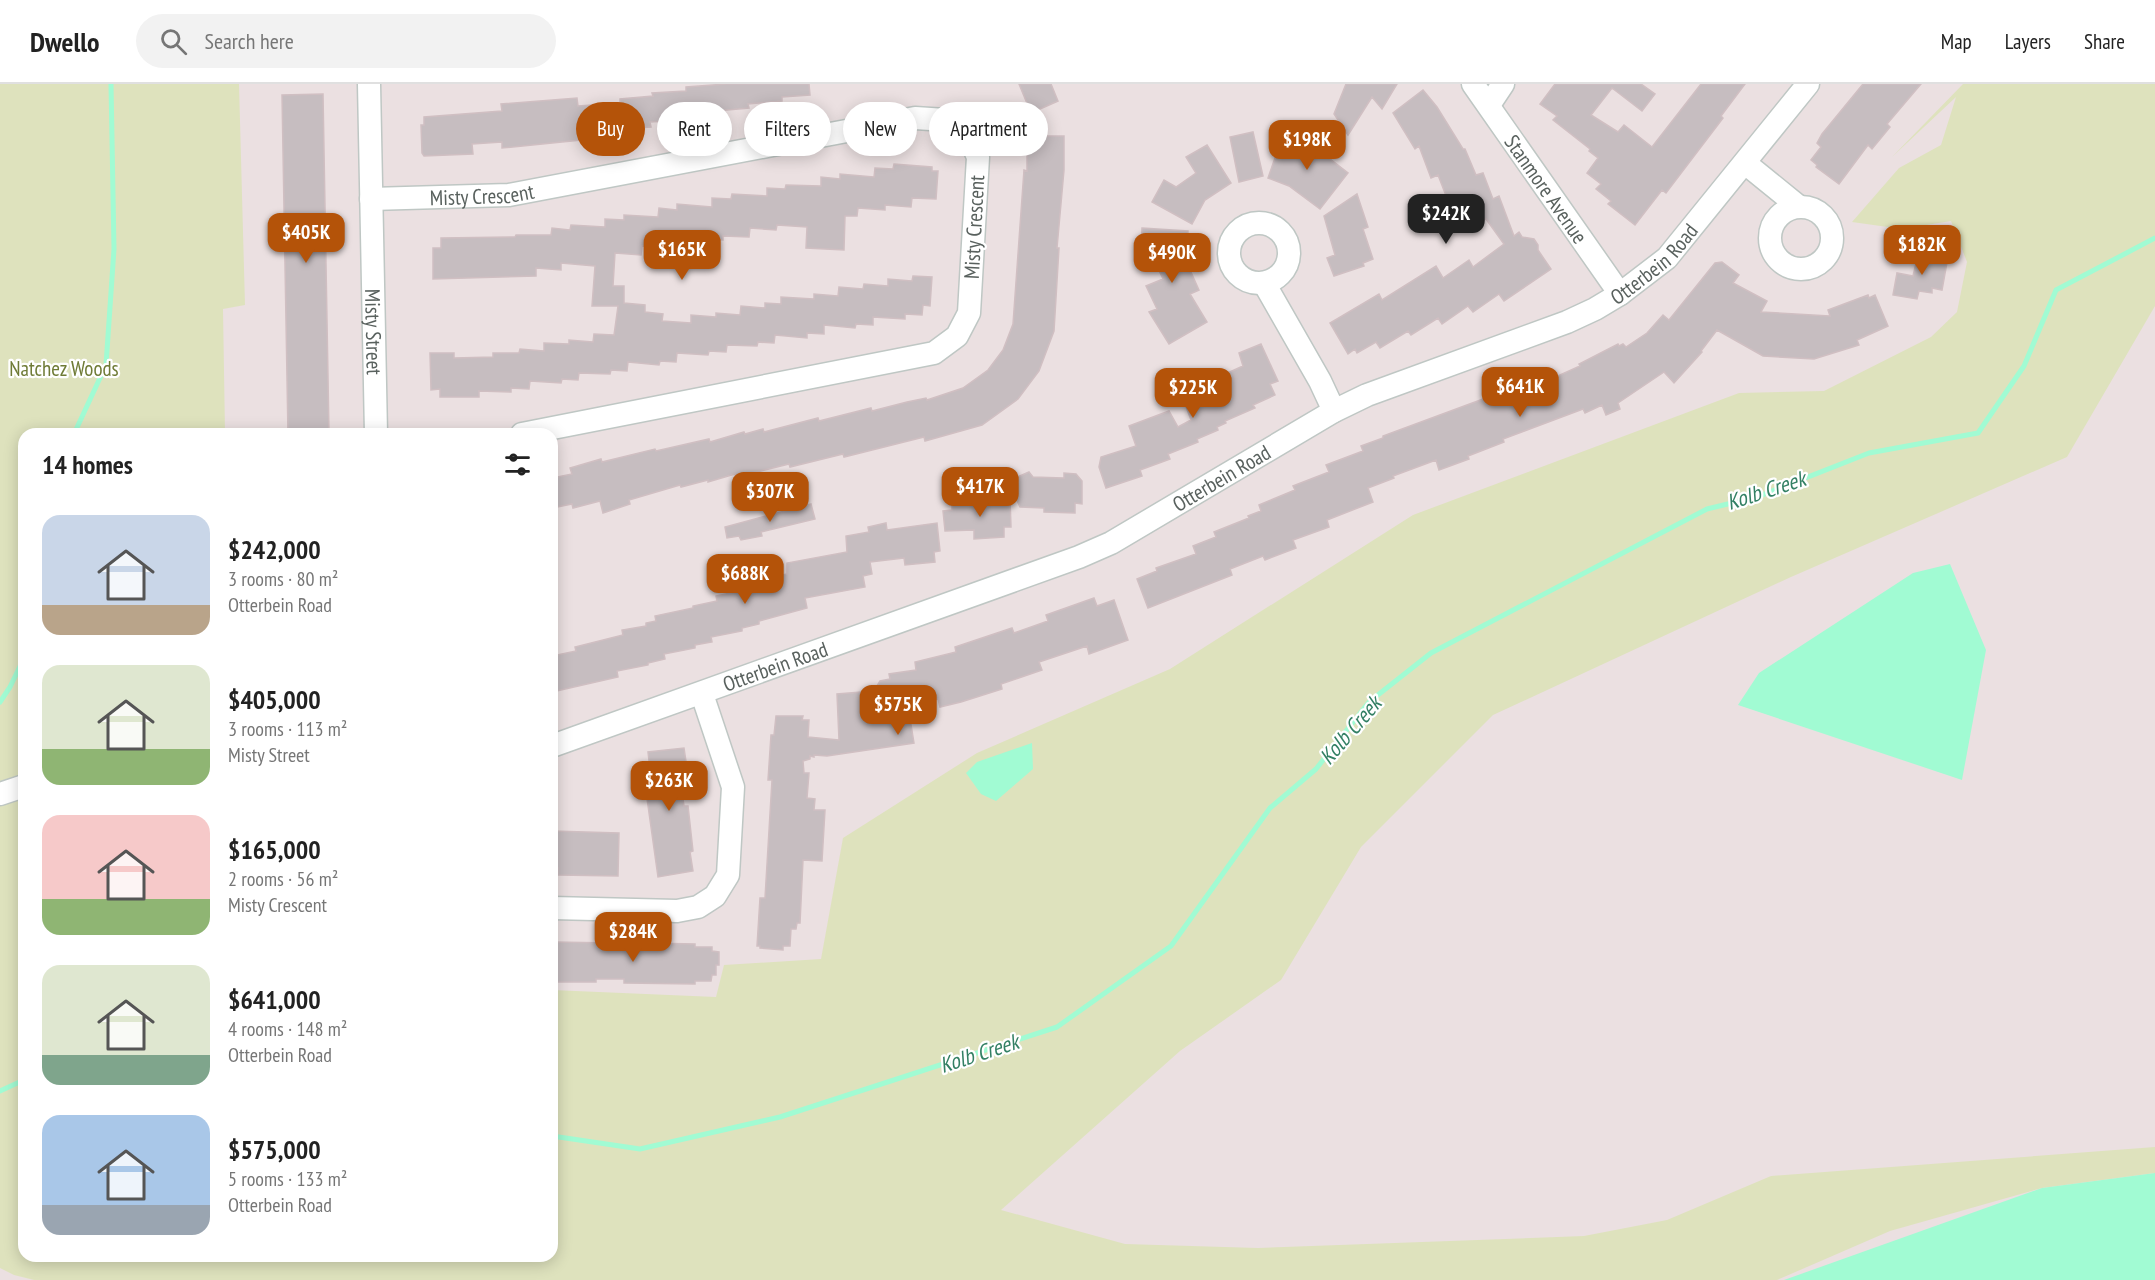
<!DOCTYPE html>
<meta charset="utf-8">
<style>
:root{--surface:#fff;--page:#f2f2f2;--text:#222;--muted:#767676;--line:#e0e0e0;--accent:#b45309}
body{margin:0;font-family:"PT Sans Narrow",sans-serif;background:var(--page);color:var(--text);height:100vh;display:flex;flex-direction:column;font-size:22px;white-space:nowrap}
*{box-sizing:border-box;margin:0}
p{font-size:20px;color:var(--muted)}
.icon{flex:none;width:33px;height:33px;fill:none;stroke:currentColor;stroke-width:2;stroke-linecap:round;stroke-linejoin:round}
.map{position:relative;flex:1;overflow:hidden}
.sheet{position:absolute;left:18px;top:344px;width:540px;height:834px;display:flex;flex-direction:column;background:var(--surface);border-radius:18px;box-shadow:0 3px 15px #0003}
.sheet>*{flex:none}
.hud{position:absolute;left:576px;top:18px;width:570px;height:54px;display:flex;gap:12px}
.price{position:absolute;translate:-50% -51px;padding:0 14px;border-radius:12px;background:var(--accent);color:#fff;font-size:20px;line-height:39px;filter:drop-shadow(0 2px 3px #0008)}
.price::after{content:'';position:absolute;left:50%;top:36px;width:18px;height:14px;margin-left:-9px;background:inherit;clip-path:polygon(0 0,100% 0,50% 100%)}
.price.on{background:#222;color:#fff}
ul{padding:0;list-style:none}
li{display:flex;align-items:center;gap:18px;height:150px;padding:0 24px}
li span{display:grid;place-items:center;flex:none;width:168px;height:120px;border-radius:18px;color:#555}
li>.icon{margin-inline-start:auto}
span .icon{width:72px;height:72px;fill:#fffc;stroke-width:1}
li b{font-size:26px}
h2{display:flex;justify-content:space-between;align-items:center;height:72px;padding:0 24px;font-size:26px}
.tag{padding:0 21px;border-radius:27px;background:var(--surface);box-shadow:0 3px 15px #0003;font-size:21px;line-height:54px}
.tag.on{background:var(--accent);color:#fff}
header{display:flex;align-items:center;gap:36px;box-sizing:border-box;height:84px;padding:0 30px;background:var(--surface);border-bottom:2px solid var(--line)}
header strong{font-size:28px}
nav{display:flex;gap:33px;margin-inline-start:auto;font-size:21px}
.search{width:420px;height:54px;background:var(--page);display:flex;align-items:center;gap:15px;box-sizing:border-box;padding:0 21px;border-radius:33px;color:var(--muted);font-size:22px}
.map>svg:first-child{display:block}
</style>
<header>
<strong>Dwello</strong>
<div class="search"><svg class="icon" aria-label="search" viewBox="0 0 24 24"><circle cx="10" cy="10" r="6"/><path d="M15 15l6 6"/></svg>Search here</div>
<nav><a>Map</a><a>Layers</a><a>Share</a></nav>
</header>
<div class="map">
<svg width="2155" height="1196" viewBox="0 0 2155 1196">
<rect width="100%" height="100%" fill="#ebe0e1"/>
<path fill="#dee2bd" d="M0,0h239l6,221 -22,4 2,124 -201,1v822h528v-266l164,7 8,-32 97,-6 22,-121 134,-85 193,-84 243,-154 326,-122 85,-2 107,-54 26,-25 10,-50 -16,-41 -49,8 -50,-7 47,-54 42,-23 15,-48 -64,60 71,-73h192v222l-88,151 -276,120 -298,138 -132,132 -80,133 -101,71 -179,159 124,34 133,4 326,-12 83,-16 104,-44 384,-29v26l-113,15 -152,43 -113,49h-1743l-20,-5 -14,-7z"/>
<path fill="#a1fbd3" d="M1950,480l36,86 -24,130 -224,-75 21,-32 154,-100z
M1032,659l1,26 -37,32 -15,-7 -15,-21 11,-11z
M2155,1089v107h-371l258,-92z"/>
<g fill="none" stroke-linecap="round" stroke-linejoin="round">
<path stroke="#a1fbd3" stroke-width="5" d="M74,350l32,-69 8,-116 -3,-165
M0,618l10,-15 14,-29
M0,1007l24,-11
M552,1052l88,13 140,-32 277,-90 114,-81 99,-138 46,-39 53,-67 62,-49 276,-144 50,-12 112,-44 109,-20 46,-67 32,-76 99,-52"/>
</g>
<path fill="#c6bdc0" stroke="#d0bfc2" stroke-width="1.5" d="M726,0h83l1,11 -28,2v4l-34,3 1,4 -33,3v3l-33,2v4l-33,2 1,5 -34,2v3l-37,3 1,5 -79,8v-6l-30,2 1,10 -49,2 -2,-3 -1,-28h3v-8l78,-6 -1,-7 76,-6 1,8 42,-3v-4l33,-3 -1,-3 34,-2v-4z
M1019,0h32l7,17 -27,12z
M1346,0h51l-15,25 -10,-12 -24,38 -14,-21z
M1555,0h86l14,10 -13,17 -30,-23 -21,27 27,17 6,-7 28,22 49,-63h44l-24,32 2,2 -57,75 -4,-3 -27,35 -27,-21 3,-3 -15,-12 5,-5 -14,-11 11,-15 -9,-7 1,-2 -37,-29 4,-4 -17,-12z
M1863,0h58l-34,40 3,3 -18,22 -4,-4 -29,39 -23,-17 1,-2 -6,-5 10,-13 -4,-4 5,-9z
M1423,6l14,17 26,42h2l11,26 7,-2 10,26 6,-3 15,40 5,-4 3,5 12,2 4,6v5l13,19 -47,32 -5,-7 -26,18 -5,-6 -26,18 -4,-6 -27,17 -3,-4 -28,17 -4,-6 -19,11 -2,-4 -7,5 -18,-31 49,-29 3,6 54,-34 7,12 26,-18 4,7 31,-23 -18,-25 -32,12 -9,-23 5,-2 -12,-31 -7,3 -12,-32 -4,3 -22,-36z
M323,10l6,340h-41l-6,-339z
M1253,48l10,44 -24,6 -9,-45z
M1027,52h37v34l-7,78h2l-5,83 -15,40 -21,28 -36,26 -57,16 -1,-4 -80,20 -1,-3 -53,13 -1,-3 -53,13 -1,-3 -27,8v-2l-27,7 -1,-2 -51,15 1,4 -27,9 -3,-12 -27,7 -1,-4 -20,4v-30l20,-4 -2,-6 31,-9 1,3 53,-13 1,2 53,-12 1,3 34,-10 1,2 18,-5 1,3 54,-14 1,3 52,-13 1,3 35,-9 19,-4 1,2 36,-12 25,-18 15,-20 10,-26 11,-154 3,1z
M1286,52l36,13 -1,3 27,21 -28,36 -31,-23 -21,-8 9,-26 3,1z
M1207,61l24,38 -26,17 -13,24 -40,-22 12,-22 12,7 20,-14 -10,-16z
M894,80l38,3v4h6l-2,28 -24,-1 -1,9 -26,-2v5l-27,-2 -1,8h-12l-1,34 -38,-2 1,-21 -30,-2 -1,5 -26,-2 -1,9 -26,-1v4l-27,-2v9l-54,-1 -1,9 -26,-2 -2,33h11v17l21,2v7l18,2 -1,7 29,2v-8l25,2v-4l24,2 1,-9 24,2v-5l16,1v-7l33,2v-5l24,2 1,-9 24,2 1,-5 24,2v-7l24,2 1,-5 19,1 -2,29 -7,-1 -1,10 -17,-1v5l-32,-2v8l-17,-1 -1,4 -31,-3v9l-17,-1v5l-32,-3 -1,8 -16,-1 -1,4 -30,-1 -1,7 -17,-1 -1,4 -31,-2 -1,9 -16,-1 -1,4 -31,-3 -1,9 -16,-1 -1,4 -31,-1 -1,7 -16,-1 -1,4 -31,-2 -1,8 -18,-1v4l-32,-1v6h-39v-8l-9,1 -1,-37h24v5l39,-1v-4h26l1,-4 24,2v-8l25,1v-4l24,2 1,-8 20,1 4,-29h-26l3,-40 -34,-3v7l-25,-2v8l-103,3v-31h8v-10l74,-1 1,-2h35l1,-7 18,2 1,-5 34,2v-8l19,1v-5l34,2 1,-9 18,2v-6l35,3v-9l19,1 1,-5 35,2v-8l18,1 1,-4 35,1v-9l19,2v-5l34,3 1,-9 18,1z
M1357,110l11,33 -5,2 10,30 -10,4 1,3 -30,10 -7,-18 8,-3 -11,-39z
M1142,144l46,3 -2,30 13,29 -9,4 17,28 -38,22 -20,-32 8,-3 -11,-23 17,-7 -5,-11v-14l-17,-1z
M1919,167l29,6 -6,33 -10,-2v5l-13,-2 -2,8 -24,-4 4,-22 16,3z
M1722,178l17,13 -6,8 34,18 -6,11 69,4 -2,-6 40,-15 1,3 6,-3 13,31 -31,14 2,5 -45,14 -51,-3 -46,-26 -16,21 1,1 -28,31 -10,-11 -46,31 2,6 -14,6 -4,-10 -17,8 -2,-4 -80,30 1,3 -36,14 1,3 -30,11 -3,-10 -43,16 1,2 -26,10 5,14 -46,18 2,7 -36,13 3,8 -31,12 -2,-4 -33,13 2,6 -84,33 -11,-29 20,-8 -1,-3 40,-14 -3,-8 23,-9 -2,-5 35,-14 -1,-2 13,-5 -2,-6 36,-15 -2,-4 36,-14 -3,-7 37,-14 -2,-5 22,-8v-2l165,-61 1,5 31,-14 -1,-2 39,-20 1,2 4,-2 3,3 21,-14 16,-18 6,5 46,-57z
M1261,260l17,37 -8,3 5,11 -22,10 2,3 -30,13 1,2 -9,4 1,3 -21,9 1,3 -30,12 2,5 -30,11 2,6 -36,12 -7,-21 2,-10 35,-11 -7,-20 40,-15 9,16 13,-7 -6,-16 31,-14 -4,-10 31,-14 -4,-13z
M1029,388l4,5 31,1v-5l12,1 6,7v23l-7,-1v10l-31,-1v-4l-24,-1 -12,-26z
M1010,414l1,29h-7v10l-30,2v-9l-29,1 -2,-20 9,-1v-6l39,-2v-3z
M811,420l4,15 -54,13 1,4 -21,4 -2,-4 -12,2 -2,-11z
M886,439l1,7 50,-7 3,28 -6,1 1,10 -30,3 -1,-7 -34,4 2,12 -9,2 2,11 -60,11 2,10 -48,13v3l-17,4v3l-31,6 1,5 -17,3v3l-31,6 1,5 -17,4v2l-31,6 1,6 -66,15v-36l24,-5 -1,-4 48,-12 -1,-5 24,-4v-3l10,-2 -1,-5 38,-8v-2l24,-5 -1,-5 24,-5 -3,-14 19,-4 2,7 29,-6v-11l60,-11 -1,-16 23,-4 -1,-5z
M1094,514l3,8 17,-6 14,40 -39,14 -2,-8 -48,16 3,8 -41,14 1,5 -41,13 -21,5 -2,-8 -30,7 6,37 -87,13 -13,-1v2l-4,-1v3l-7,2 1,12h5l-2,25 8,1 -1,11h11l-3,51 -19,-1 -3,63h-3l-1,6h-5l-1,17h-7v4l-23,-2v-2h-3l3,-48h5l7,-118h-4l3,-45h3l2,-19h27l-1,4h7l-1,17 31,3 -2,-46 37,-3 6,-10 10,-2 -1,-5 27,-4 -1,-8 41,-10 -1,-5 57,-19 2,5 34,-12 -2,-6z
M684,664l3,20 -8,1 5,37h4l5,45 -3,1 3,19 -35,6 -15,-107 7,-1 -2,-17z
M552,747l67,2 -1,43 -60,-1v-7l-6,-1z
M552,858l62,1v4h35v-4l46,1v3h17v4l7,1v13h-3v10h-4l-1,6h-16v3l-71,-1v-4h-28v3h-44z"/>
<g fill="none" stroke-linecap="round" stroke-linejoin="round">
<defs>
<g id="minor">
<path id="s1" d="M369,0l7,350"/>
<path id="s2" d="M1473,0l147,210"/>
<path d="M1489,21l14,-21"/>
<path d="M1745,79l53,43"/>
<path id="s3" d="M371,115l138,-4 406,-77 31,2 21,12 11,25 -9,156 -12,23 -23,17 -412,81"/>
<circle cx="1801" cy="154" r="31"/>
<circle cx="1259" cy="169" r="30"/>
<path d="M1264,199l56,98 14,30"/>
<path id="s4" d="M552,662l527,-189 32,-14 223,-132 33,-16 200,-73 28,-13 25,-15 47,-36 141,-174"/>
<path d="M0,710l24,-8"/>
<path d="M552,824l125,3 21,-4 17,-11 13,-21 5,-88 -31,-93"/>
</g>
</defs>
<use href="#minor" stroke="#bfc7c4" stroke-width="25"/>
<use href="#minor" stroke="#fff" stroke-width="22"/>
</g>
<g text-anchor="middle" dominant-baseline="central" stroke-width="4.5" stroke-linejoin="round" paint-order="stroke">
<g font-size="21" fill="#59615e" stroke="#fff">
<text stroke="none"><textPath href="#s2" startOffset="128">Stanmore Avenue</textPath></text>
<text stroke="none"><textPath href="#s3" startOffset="111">Misty Crescent</textPath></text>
<text transform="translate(974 143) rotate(-87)">Misty Crescent</text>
<text stroke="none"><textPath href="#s4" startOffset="1209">Otterbein Road</textPath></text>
<text stroke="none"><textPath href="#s1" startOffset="248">Misty Street</textPath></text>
<text stroke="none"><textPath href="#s4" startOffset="723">Otterbein Road</textPath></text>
<text stroke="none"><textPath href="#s4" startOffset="237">Otterbein Road</textPath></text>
</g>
<g font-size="21" fill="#6f7b36" stroke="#fff">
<text x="64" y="284">Natchez Woods</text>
</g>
<g font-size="22" font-style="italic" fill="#338064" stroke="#fff">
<text transform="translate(1766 406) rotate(-18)">Kolb Creek</text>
<text transform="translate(1350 646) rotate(-49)">Kolb Creek</text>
<text transform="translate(979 969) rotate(-18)">Kolb Creek</text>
</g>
</g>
</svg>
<b class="price" style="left:1307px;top:87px">$198K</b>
<b class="price on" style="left:1446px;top:161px">$242K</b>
<b class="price" style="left:306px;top:180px">$405K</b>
<b class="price" style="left:1922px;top:192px">$182K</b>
<b class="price" style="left:682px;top:197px">$165K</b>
<b class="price" style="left:1172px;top:200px">$490K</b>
<b class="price" style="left:1520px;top:334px">$641K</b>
<b class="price" style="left:1193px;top:335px">$225K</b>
<b class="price" style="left:980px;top:434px">$417K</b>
<b class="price" style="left:770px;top:439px">$307K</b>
<b class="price" style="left:745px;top:521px">$688K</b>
<b class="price" style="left:898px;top:652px">$575K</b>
<b class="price" style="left:669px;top:728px">$263K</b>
<b class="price" style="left:633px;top:879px">$284K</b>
<div class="hud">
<a class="tag on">Buy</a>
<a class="tag">Rent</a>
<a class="tag">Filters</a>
<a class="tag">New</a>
<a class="tag">Apartment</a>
</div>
<section class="sheet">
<h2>14 homes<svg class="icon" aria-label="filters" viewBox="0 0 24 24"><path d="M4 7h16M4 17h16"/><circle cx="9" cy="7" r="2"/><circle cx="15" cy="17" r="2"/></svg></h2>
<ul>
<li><span style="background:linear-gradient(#c9d6e8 75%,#b9a48a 0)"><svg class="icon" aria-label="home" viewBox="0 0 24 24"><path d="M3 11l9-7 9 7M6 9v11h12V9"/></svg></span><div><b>$242,000</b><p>3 rooms · 80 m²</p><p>Otterbein Road</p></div></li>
<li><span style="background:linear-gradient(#dfe7d0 70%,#8fb573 0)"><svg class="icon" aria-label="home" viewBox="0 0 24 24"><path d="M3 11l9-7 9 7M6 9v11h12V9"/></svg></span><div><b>$405,000</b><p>3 rooms · 113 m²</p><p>Misty Street</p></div></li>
<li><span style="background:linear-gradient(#f6c9c9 70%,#8fb573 0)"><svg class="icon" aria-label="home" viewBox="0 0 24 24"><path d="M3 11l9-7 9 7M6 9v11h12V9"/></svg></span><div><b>$165,000</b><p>2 rooms · 56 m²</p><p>Misty Crescent</p></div></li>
<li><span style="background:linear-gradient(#dfe7d0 75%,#7fa58c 0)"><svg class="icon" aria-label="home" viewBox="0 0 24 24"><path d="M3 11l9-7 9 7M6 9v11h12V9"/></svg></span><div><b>$641,000</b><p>4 rooms · 148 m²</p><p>Otterbein Road</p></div></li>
<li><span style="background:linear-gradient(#a9c7e8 75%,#9aa5b1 0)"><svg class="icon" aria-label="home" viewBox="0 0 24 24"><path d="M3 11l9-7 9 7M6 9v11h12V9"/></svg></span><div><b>$575,000</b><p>5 rooms · 133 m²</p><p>Otterbein Road</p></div></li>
</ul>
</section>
</div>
